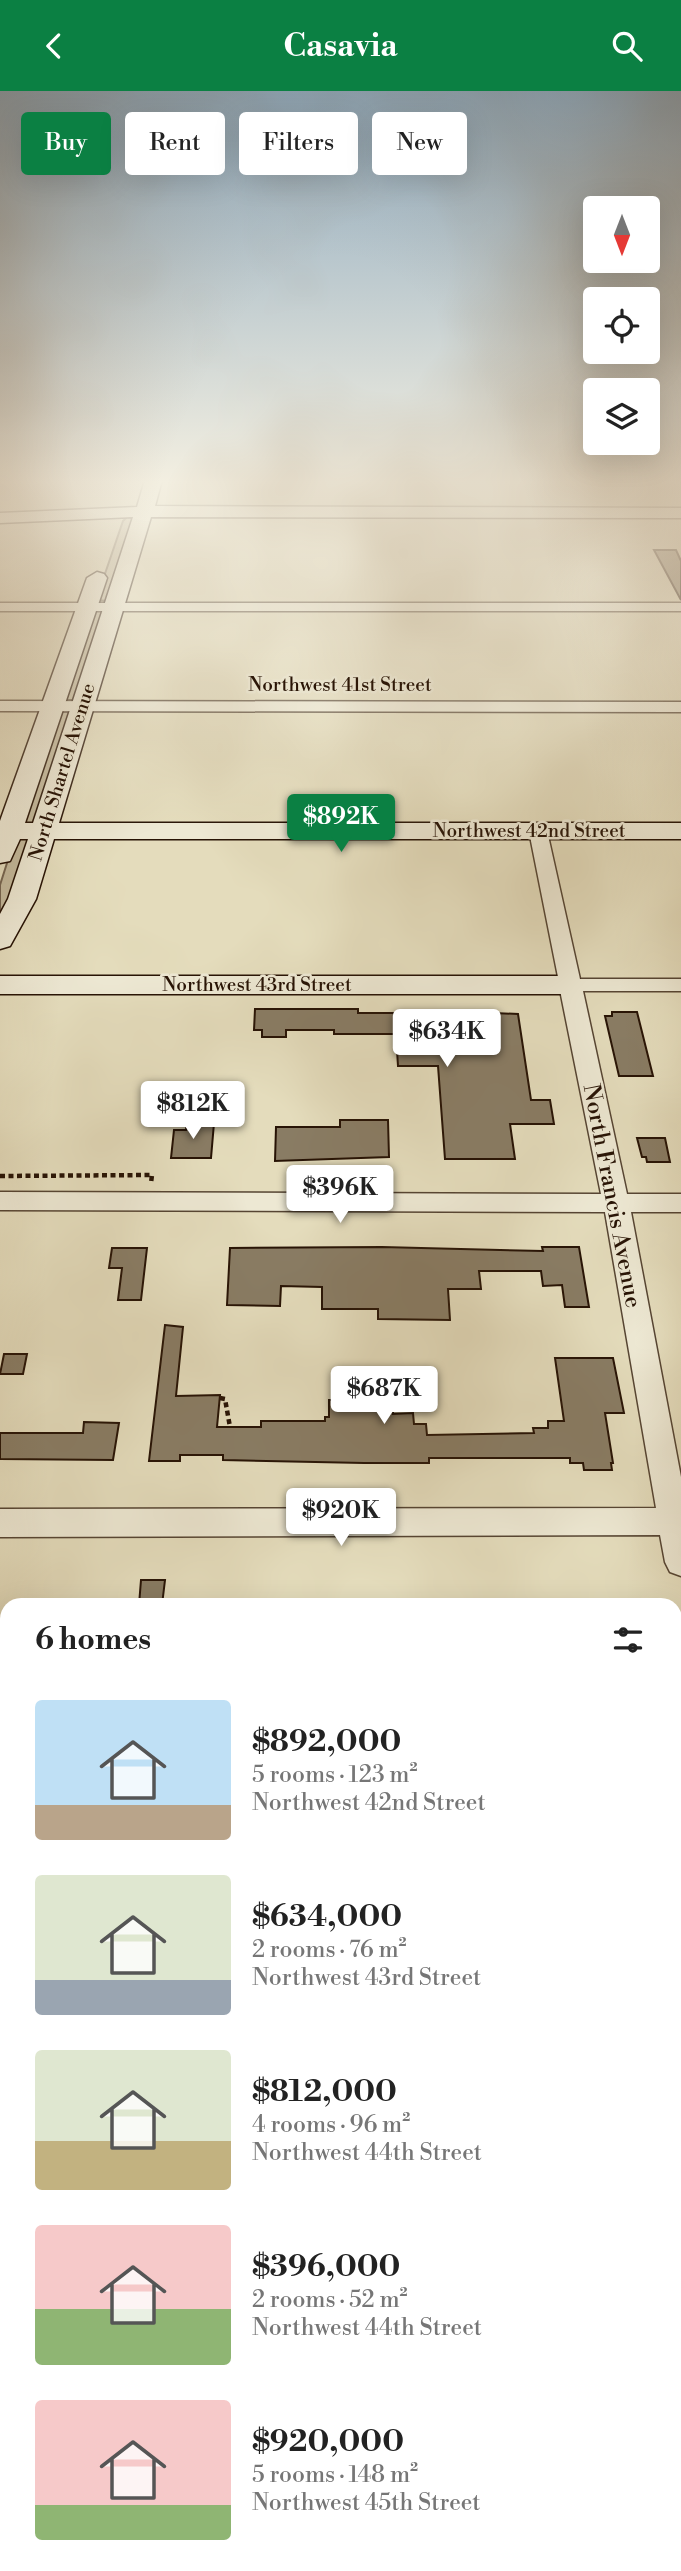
<!DOCTYPE html>
<meta charset="utf-8">
<style>
:root{--surface:#fff;--page:#f2f2f2;--text:#222;--muted:#767676;--accent:#0b8043}
body{margin:0;font-family:"Libre Bodoni",serif;background:var(--page);color:var(--text);height:100vh;display:flex;flex-direction:column;font-size:26px;white-space:nowrap}
*{box-sizing:border-box;margin:0}
p{font-size:23px;color:var(--muted)}
.icon{flex:none;width:38px;height:38px;fill:none;stroke:currentColor;stroke-width:2;stroke-linecap:round;stroke-linejoin:round}
.map{position:relative;flex:1;overflow:hidden}
.drawer{position:absolute;left:0px;top:1507px;width:682px;height:975px;display:flex;flex-direction:column;background:var(--surface);border-radius:21px 21px 0 0;box-shadow:0 7px 28px #0002}
.drawer>*{flex:none}
.hud{position:absolute;left:21px;top:21px;width:640px;height:63px;display:flex;gap:14px}
.needle{width:46px;rotate:180deg}
.buttons{position:absolute;left:583px;top:105px;display:grid;gap:14px}
.buttons a{display:grid;place-items:center;width:77px;height:77px;border-radius:7px;background:var(--surface);box-shadow:0 7px 28px #0002;font-size:35px}
.price{position:absolute;translate:-50% -60px;padding:0 16px;border-radius:7px;background:#fff;color:#222;font-size:23px;line-height:46px;filter:drop-shadow(0 2px 4px #0008)}
.price::after{content:'';position:absolute;left:50%;top:42px;width:21px;height:16px;margin-left:-10px;background:inherit;clip-path:polygon(0 0,100% 0,50% 100%)}
.price.active{background:var(--accent);color:#fff}
ul{padding:0;list-style:none}
li{display:flex;align-items:center;gap:21px;height:175px;padding:0 35px}
li span{display:grid;place-items:center;flex:none;width:196px;height:140px;border-radius:7px;color:#555}
li>.icon{margin-inline-start:auto}
span .icon{width:84px;height:84px;fill:#fffc;stroke-width:1}
li b{font-size:30px}
h2{display:flex;justify-content:space-between;align-items:center;height:84px;padding:0 35px;font-size:30px}
.chip{padding:0 24px;border-radius:7px;background:var(--surface);box-shadow:0 7px 28px #0002;font-size:24px;line-height:63px}
.chip.active{background:var(--accent);color:#fff}
header{display:flex;justify-content:space-between;align-items:center;height:91px;padding:0 35px;background:var(--accent);color:#fff;font-size:32px;font-weight:700}
.map>svg:first-child{display:block}
</style>
<header><svg class="icon" aria-label="back" viewBox="0 0 24 24"><path d="M15 5l-7 7 7 7"/></svg>Casavia<svg class="icon" aria-label="search" viewBox="0 0 24 24"><circle cx="10" cy="10" r="6"/><path d="M15 15l6 6"/></svg></header>
<div class="map">
<svg width="681" height="2480" viewBox="0 0 681 2480">
<rect width="100%" height="100%" fill="#e4dcbc"/>
<filter id="stains"><feTurbulence type="fractalNoise" baseFrequency=".00286" numOctaves="4"/><feColorMatrix values="0 0 0 0 .2 0 0 0 0 .09 0 0 0 0 .02 0 0 0 .5 -.17"/></filter>
<radialGradient id="worn" r=".72"><stop offset=".6" stop-color="#630" stop-opacity="0"/><stop offset="1" stop-color="#630" stop-opacity=".3"/></radialGradient>
<path fill="#c4ba9d" stroke="#766651" stroke-width="2" d="M127,426h5l3,5 -28,79 -11,-1 27,-79z
M92,520h14l-29,89h-15z
M58,621h16l-36,111 -16,1z
M15,747l17,1v3l-32,76v-33z"/>
<path fill="#897c64" stroke="#271305" stroke-width="2" d="M654,459h22l5,11v39z
M255,918h103v4h44l1,5 68,1v-7l47,2 13,86h19l4,24h-44l5,35h-70l-7,-93h-40l-2,-32h-62v-4h-48v7h-24v-7h-8z
M612,921h25l16,64h-34l-14,-60h7z
M340,1029h48l1,37 -114,4 1,-34h64z
M187,1032h27l-3,35h-40l3,-28h12z
M637,1047h28l5,24h-23l-1,-5h-4z
M382,1156l161,4 -1,-4h37l10,60h-24l-3,-22 -19,1 -2,-15h-62l2,18h-33l2,31 -72,-1v-10h-56v-22l-41,-1 -1,20 -53,-1 3,-57z
M112,1157h35l-6,52h-23l4,-32h-13z
M165,1234l18,2 -7,69 44,-1 -3,32h44v-6h64v-4h4v-17h64v14l20,-1 1,11h12l1,11 107,-2 -1,-5h15v-7h16l-9,-63h58l11,55h-19l8,50h-2l1,7h-28l-1,-7h-13v-5h-141v5h-65l-141,-3v-5h-43v6h-31z
M4,1263h23l-4,20h-23z
M84,1331l35,1 -6,37 -113,-1v-26h83z
M141,1489h24l-3,25h-23z"/>
<g fill="none" stroke-linecap="round" stroke-linejoin="round">
<defs>
<path id="street" d="M0,512h681v8h-681z
M0,610l681,1v10l-681,-1z
M538,734l9,6 33,148h101v12h-98l44,203h54v18h-50l50,265v99l-11,-4 -5,-10 -5,-27 -660,2v-28l656,-1 -51,-296 -605,-2v-18l601,2 -41,-204 -3,-5 2,-3 -30,-151z
M676,1919h5v40h-5z
M0,1920h7v40h-7z"/>
<path id="secondary" d="M145,389h17l-7,26 526,2v10l-530,-1 -92,306h622v16h-627l-18,60 -26,47 -10,3v-35l8,-15 20,-60h-8l-10,22 -10,2v-42l87,-243 10,-6 7,2 3,4 -82,245h8l100,-306 -133,6v-10l137,-6z
M0,885h568l11,3 4,6 -4,6 -11,3h-568z"/>
</defs>
<use href="#street" stroke="#564533" stroke-width="3"/>
<use href="#secondary" stroke="#271305" stroke-width="3"/>
<path stroke="#271305" stroke-width="4.5" stroke-dasharray="5 3.5" stroke-linecap="butt" d="M0,1085l152,-1 -1,8
M220,1307l5,1 5,28"/>
<use href="#street" fill="#ede8d3" fill-rule="evenodd"/>
<use href="#secondary" fill="#ede8d3" fill-rule="evenodd"/>
</g>
<linearGradient id="sky" x2="0" y2="1"><stop stop-color="#8da9be"/><stop offset="0.53" stop-color="#f3efe1"/><stop offset="1" stop-color="#f3efe1" stop-opacity="0"/></linearGradient>
<rect width="681" height="737" fill="url(#sky)"/>
<g text-anchor="middle" dominant-baseline="central" stroke-width="5" stroke-linejoin="round" paint-order="stroke">
<g font-size="19" fill="#271305" stroke="#ede8d3">
<text x="340" y="594">Northwest 41st Street</text>
<text transform="translate(62 681) rotate(-73)">North Shartel Avenue</text>
<text x="529" y="740">Northwest 42nd Street</text>
<text x="257" y="894">Northwest 43rd Street</text>
</g>
<g font-size="23" fill="#271305" stroke="#ede8d3">
<text transform="translate(612 1105) rotate(79)">North Francis Avenue</text>
</g>
</g>
<rect width="100%" height="100%" filter="url(#stains)"/>
<rect width="100%" height="100%" fill="url(#worn)"/>
</svg>
<div class="buttons">
<a><svg class="needle" viewBox="-14 -14 28 28"><path d="M0-13l5 13h-10z" fill="#e53935"/><path d="M0 13l5-13h-10z" fill="#767676"/></svg></a>
<a><svg class="icon" aria-label="locate" viewBox="0 0 24 24"><circle cx="12" cy="12" r="6"/><path d="M12 2v4M12 18v4M2 12h4M18 12h4"/></svg></a>
<a><svg class="icon" aria-label="layers" viewBox="0 0 24 24"><path d="M12 4l9 5-9 5-9-5zM3 14l9 5 9-5"/></svg></a>
</div>
<b class="price active" style="left:341px;top:763px">$892K</b>
<b class="price" style="left:447px;top:978px">$634K</b>
<b class="price" style="left:193px;top:1050px">$812K</b>
<b class="price" style="left:340px;top:1134px">$396K</b>
<b class="price" style="left:384px;top:1335px">$687K</b>
<b class="price" style="left:341px;top:1457px">$920K</b>
<div class="hud">
<a class="chip active">Buy</a>
<a class="chip">Rent</a>
<a class="chip">Filters</a>
<a class="chip">New</a>
</div>
<section class="drawer">
<h2>6 homes<svg class="icon" aria-label="filters" viewBox="0 0 24 24"><path d="M4 7h16M4 17h16"/><circle cx="9" cy="7" r="2"/><circle cx="15" cy="17" r="2"/></svg></h2>
<ul>
<li><span style="background:linear-gradient(#bfe0f5 75%,#b9a48a 0)"><svg class="icon" aria-label="home" viewBox="0 0 24 24"><path d="M3 11l9-7 9 7M6 9v11h12V9"/></svg></span><div><b>$892,000</b><p>5 rooms · 123 m²</p><p>Northwest 42nd Street</p></div></li>
<li><span style="background:linear-gradient(#dfe7d0 75%,#9aa5b1 0)"><svg class="icon" aria-label="home" viewBox="0 0 24 24"><path d="M3 11l9-7 9 7M6 9v11h12V9"/></svg></span><div><b>$634,000</b><p>2 rooms · 76 m²</p><p>Northwest 43rd Street</p></div></li>
<li><span style="background:linear-gradient(#dfe7d0 65%,#c2b280 0)"><svg class="icon" aria-label="home" viewBox="0 0 24 24"><path d="M3 11l9-7 9 7M6 9v11h12V9"/></svg></span><div><b>$812,000</b><p>4 rooms · 96 m²</p><p>Northwest 44th Street</p></div></li>
<li><span style="background:linear-gradient(#f6c9c9 60%,#8fb573 0)"><svg class="icon" aria-label="home" viewBox="0 0 24 24"><path d="M3 11l9-7 9 7M6 9v11h12V9"/></svg></span><div><b>$396,000</b><p>2 rooms · 52 m²</p><p>Northwest 44th Street</p></div></li>
<li><span style="background:linear-gradient(#f6c9c9 75%,#8fb573 0)"><svg class="icon" aria-label="home" viewBox="0 0 24 24"><path d="M3 11l9-7 9 7M6 9v11h12V9"/></svg></span><div><b>$920,000</b><p>5 rooms · 148 m²</p><p>Northwest 45th Street</p></div></li>
</ul>
</section>
</div>
